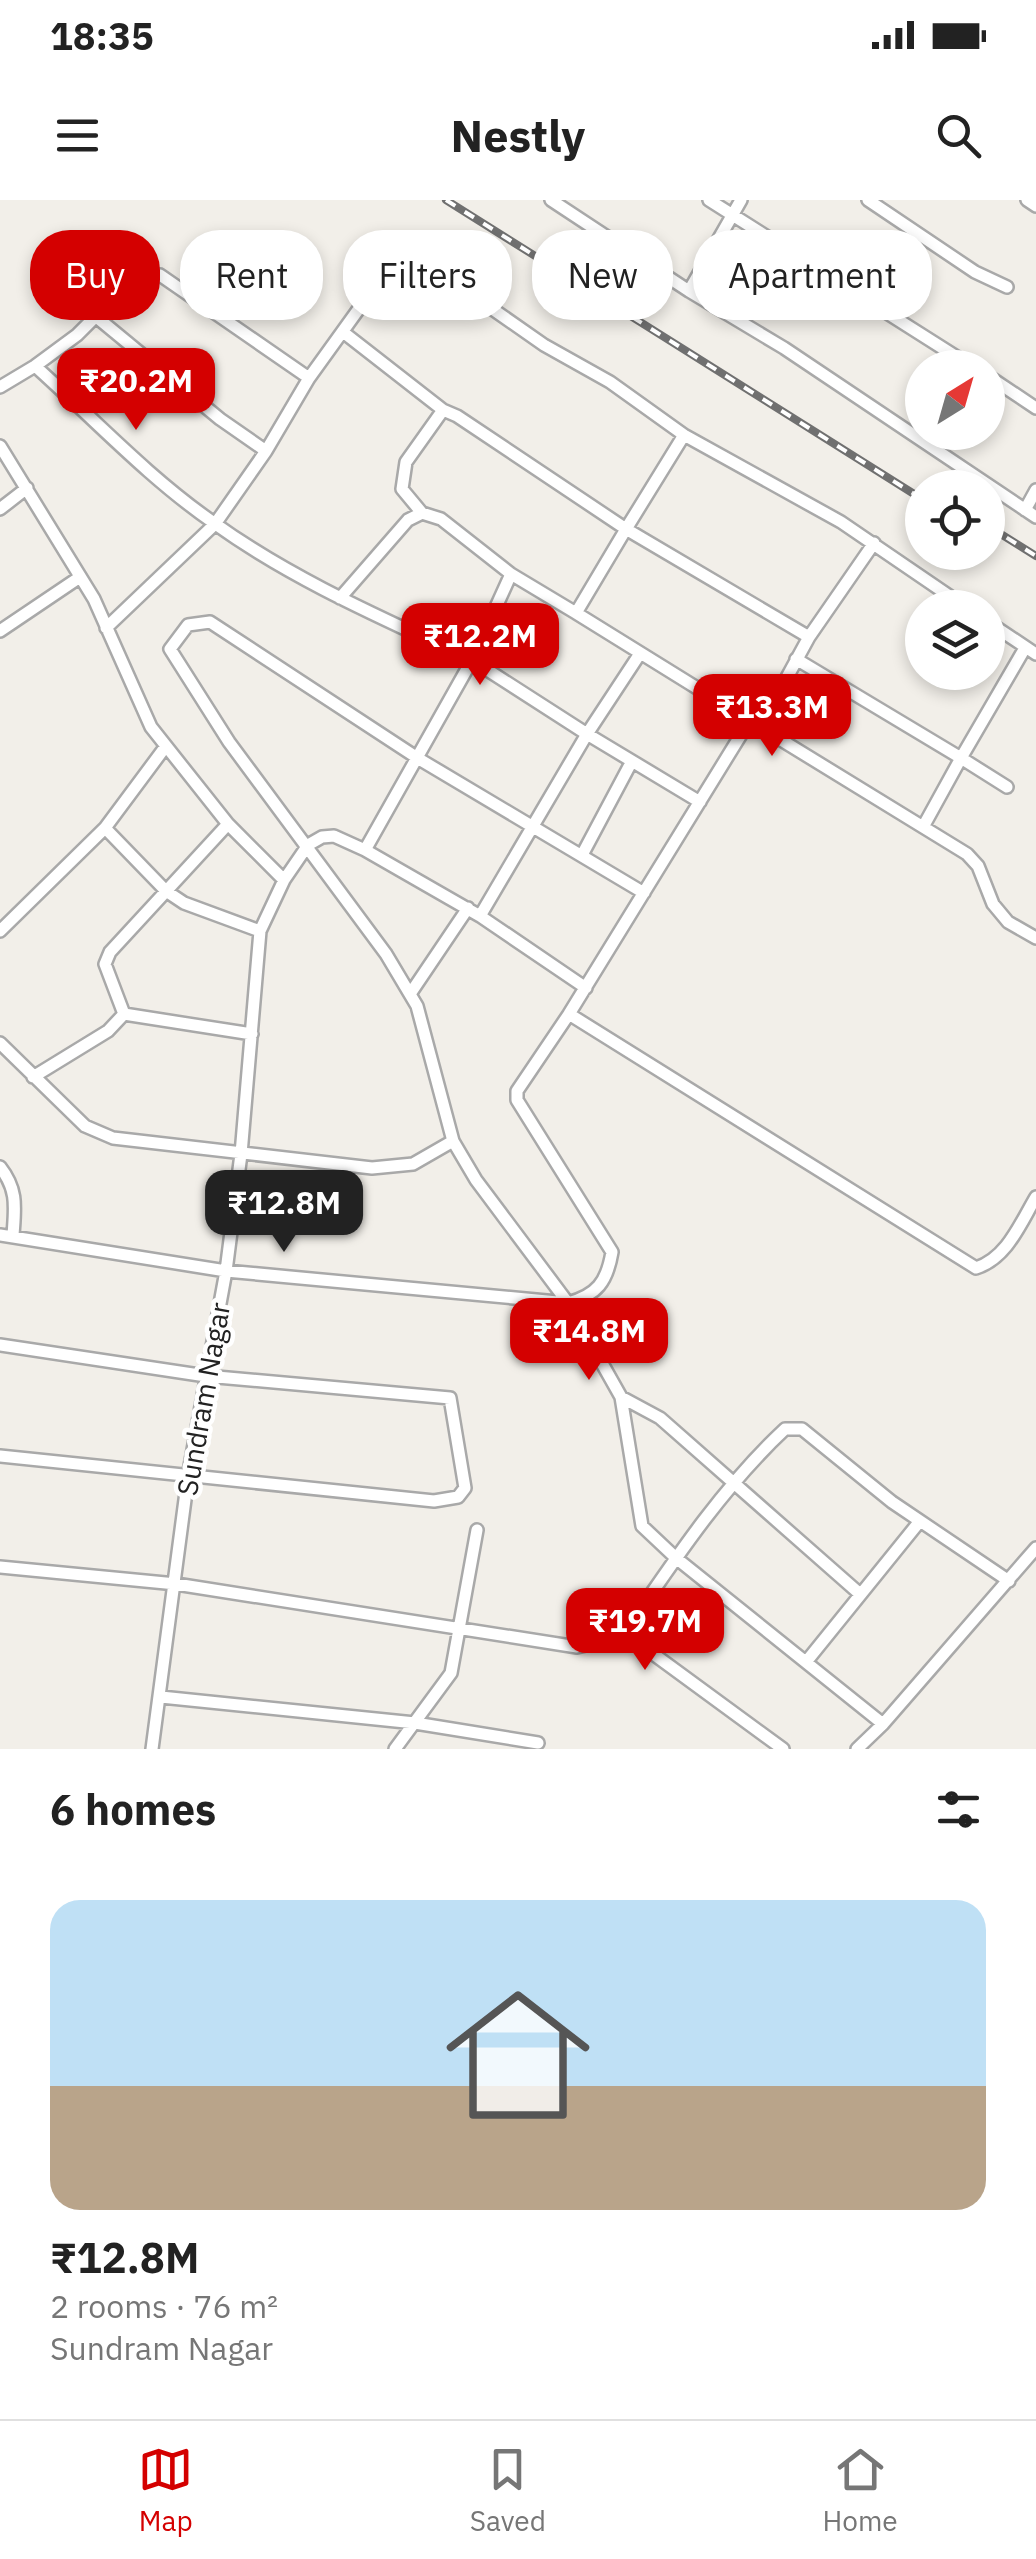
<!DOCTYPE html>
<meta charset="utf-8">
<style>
:root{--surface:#fff;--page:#f6f6f6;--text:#222;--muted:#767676;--line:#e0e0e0;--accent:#d40000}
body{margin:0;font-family:"IBM Plex Sans",sans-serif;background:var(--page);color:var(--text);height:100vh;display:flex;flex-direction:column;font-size:38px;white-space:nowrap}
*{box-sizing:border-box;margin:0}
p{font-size:32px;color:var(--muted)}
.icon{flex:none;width:55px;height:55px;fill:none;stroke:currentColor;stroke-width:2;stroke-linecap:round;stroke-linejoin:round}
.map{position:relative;height:1549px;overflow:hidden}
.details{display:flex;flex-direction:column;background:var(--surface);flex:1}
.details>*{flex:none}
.guide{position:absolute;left:30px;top:30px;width:978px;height:90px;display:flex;gap:20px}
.needle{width:65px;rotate:37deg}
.buttons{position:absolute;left:905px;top:150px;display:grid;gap:20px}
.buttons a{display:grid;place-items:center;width:100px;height:100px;border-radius:50%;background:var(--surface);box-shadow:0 5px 15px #0003;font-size:50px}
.price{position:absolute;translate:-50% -85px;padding:0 22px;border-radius:20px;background:var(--accent);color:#fff;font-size:32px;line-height:65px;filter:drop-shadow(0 2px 5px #0008)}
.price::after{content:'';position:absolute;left:50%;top:60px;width:30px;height:22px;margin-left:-15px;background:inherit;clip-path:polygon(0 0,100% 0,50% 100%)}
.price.active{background:#222;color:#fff}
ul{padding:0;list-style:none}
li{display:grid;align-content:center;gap:20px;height:530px;padding:0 50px}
li span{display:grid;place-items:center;height:310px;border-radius:30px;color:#555}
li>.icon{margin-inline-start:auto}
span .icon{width:180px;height:180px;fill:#fffc;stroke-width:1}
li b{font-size:42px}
h2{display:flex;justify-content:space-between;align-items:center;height:120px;padding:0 50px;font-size:42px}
.tag{padding:0 35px;border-radius:40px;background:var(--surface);box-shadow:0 5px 15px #0003;font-size:35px;line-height:90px}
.tag.active{background:var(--accent);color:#fff}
.status{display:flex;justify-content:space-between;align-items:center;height:70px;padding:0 50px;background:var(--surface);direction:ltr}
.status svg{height:28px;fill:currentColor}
header{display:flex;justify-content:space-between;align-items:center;height:130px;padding:0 50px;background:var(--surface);font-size:45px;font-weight:800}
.dock{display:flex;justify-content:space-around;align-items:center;height:140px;border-top:2px solid var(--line);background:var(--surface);font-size:28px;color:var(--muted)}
.dock a{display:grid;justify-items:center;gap:5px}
.dock .active{color:var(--accent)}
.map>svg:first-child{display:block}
</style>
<div class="status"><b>18:35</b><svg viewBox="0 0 49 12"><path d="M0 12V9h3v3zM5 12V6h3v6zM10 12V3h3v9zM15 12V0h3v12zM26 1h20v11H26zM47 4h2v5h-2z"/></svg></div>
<header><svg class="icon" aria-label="menu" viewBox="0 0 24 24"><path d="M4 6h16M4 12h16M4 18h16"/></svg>Nestly<svg class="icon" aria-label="search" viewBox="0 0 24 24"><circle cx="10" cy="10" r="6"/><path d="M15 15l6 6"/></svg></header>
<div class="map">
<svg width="1036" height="1549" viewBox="0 0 1036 1549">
<rect width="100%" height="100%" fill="#f2efe9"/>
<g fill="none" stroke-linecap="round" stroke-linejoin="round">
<defs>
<path id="street" d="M551,0l138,91
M709,0l265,168
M741,0l-52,91 95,57 252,169
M868,0l107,72 32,15
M1027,0l9,6
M94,115l126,104 46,32
M343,132l100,78 14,6 169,113 -50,84 -65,-39 -39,86 115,74 113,68
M35,166c59,53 114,112 179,157 79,57 170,96 258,137l-107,190
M988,176l48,32
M0,187l35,-21 42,-31 52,-52 15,-8h16l149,103
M684,235l-58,94 183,108
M0,246l94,153 57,128 77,97 56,56
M0,309l27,-21
M1025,310l11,-20
M422,313l-20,-24 4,-27 37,-52
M340,398l68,-78 14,-7 19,6 70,55
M576,413l179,111
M988,422l48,32
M106,428l109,-104 51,-73 43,-73 85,-118 14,-10 136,95 66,37 74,53 157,87 126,86
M0,431l80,-54
M796,459l165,99 -38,69 -163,-100 49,-90 65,-94
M750,520l-181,294 407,254c31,-10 44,-44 60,-71
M1007,587l-46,-29 64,-110
M923,627l44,27 11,12 15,38 15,18 28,16
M105,628l61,63 18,12 76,28
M582,655l50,-94
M644,693l-225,-134 -209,-137 -22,3 -18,24 59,93 157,212 31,52 36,135 23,39 92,123 53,94 21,129 34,32 207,166
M480,716l107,-182 52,-79
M0,731l105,-103 61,-82
M410,794l58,-86
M124,814l128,20
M0,843l85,83 28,12 259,30 41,-4 40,-23
M33,877l75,-46 16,-17 -19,-50 5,-12 118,-128
M0,967c18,23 15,40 13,68
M0,1035l226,36 342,32c29,-8 39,-21 44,-51l-95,-152v-9l52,-77
M0,1145l206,31 244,22 15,90 -7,9 -24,4 -434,-45
M621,1197l39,21 200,176
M0,1367l176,17 401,63 26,-6 29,-12
M806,1462l114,-141
M161,1497l254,26 123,20
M152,1549l36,-272 38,-206 15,-117 19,-223 24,-51 24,-35 14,-8 12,-1 31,14 115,66 106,72
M395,1549l56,-76 26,-143
M783,1549l-146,-107 -5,-13 2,-10c45,-66 92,-135 151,-190h17l90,73 117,79
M857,1549l26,-25 153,-176"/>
</defs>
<use href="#street" stroke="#a9a9a9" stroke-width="16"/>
<use href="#street" stroke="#fff" stroke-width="11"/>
<defs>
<path id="rail" d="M446,0l476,299
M988,326l48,30"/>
</defs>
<use href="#rail" stroke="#707070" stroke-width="8"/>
<use href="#rail" stroke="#fff" stroke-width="4" stroke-dasharray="11" stroke-linecap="butt"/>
</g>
<g text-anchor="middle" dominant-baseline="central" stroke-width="9" stroke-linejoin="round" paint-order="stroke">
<g font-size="28" fill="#222" stroke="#fff">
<text transform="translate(203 1199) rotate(-80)">Sundram Nagar</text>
</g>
</g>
</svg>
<div class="buttons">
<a><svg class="needle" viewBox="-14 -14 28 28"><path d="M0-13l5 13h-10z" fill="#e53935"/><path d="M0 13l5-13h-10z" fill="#767676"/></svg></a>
<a><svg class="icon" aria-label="locate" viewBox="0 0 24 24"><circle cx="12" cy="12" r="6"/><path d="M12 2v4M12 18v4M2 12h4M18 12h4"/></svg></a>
<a><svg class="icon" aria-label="layers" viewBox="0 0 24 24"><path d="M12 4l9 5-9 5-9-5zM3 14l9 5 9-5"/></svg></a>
</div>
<b class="price" style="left:136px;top:233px">₹20.2M</b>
<b class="price" style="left:480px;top:488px">₹12.2M</b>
<b class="price" style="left:772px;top:559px">₹13.3M</b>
<b class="price active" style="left:284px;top:1055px">₹12.8M</b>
<b class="price" style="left:589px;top:1183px">₹14.8M</b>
<b class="price" style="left:645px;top:1473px">₹19.7M</b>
<div class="guide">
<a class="tag active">Buy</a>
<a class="tag">Rent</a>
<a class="tag">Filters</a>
<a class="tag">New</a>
<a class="tag">Apartment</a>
</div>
</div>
<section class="details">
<h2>6 homes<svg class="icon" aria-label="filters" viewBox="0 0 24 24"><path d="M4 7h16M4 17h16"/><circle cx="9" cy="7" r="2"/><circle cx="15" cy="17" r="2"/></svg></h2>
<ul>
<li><span style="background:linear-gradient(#bfe0f5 60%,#b9a48a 0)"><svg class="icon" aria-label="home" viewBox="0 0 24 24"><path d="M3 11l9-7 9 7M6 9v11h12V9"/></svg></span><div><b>₹12.8M</b><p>2 rooms · 76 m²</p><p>Sundram Nagar</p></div></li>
</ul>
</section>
<nav class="dock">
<a class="active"><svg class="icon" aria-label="map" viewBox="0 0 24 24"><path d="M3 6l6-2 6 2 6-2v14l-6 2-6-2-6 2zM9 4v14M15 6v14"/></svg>Map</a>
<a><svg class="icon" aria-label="saved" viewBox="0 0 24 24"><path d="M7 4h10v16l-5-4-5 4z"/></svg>Saved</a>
<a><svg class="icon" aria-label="home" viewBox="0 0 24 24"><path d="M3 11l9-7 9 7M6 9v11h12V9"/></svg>Home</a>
</nav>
